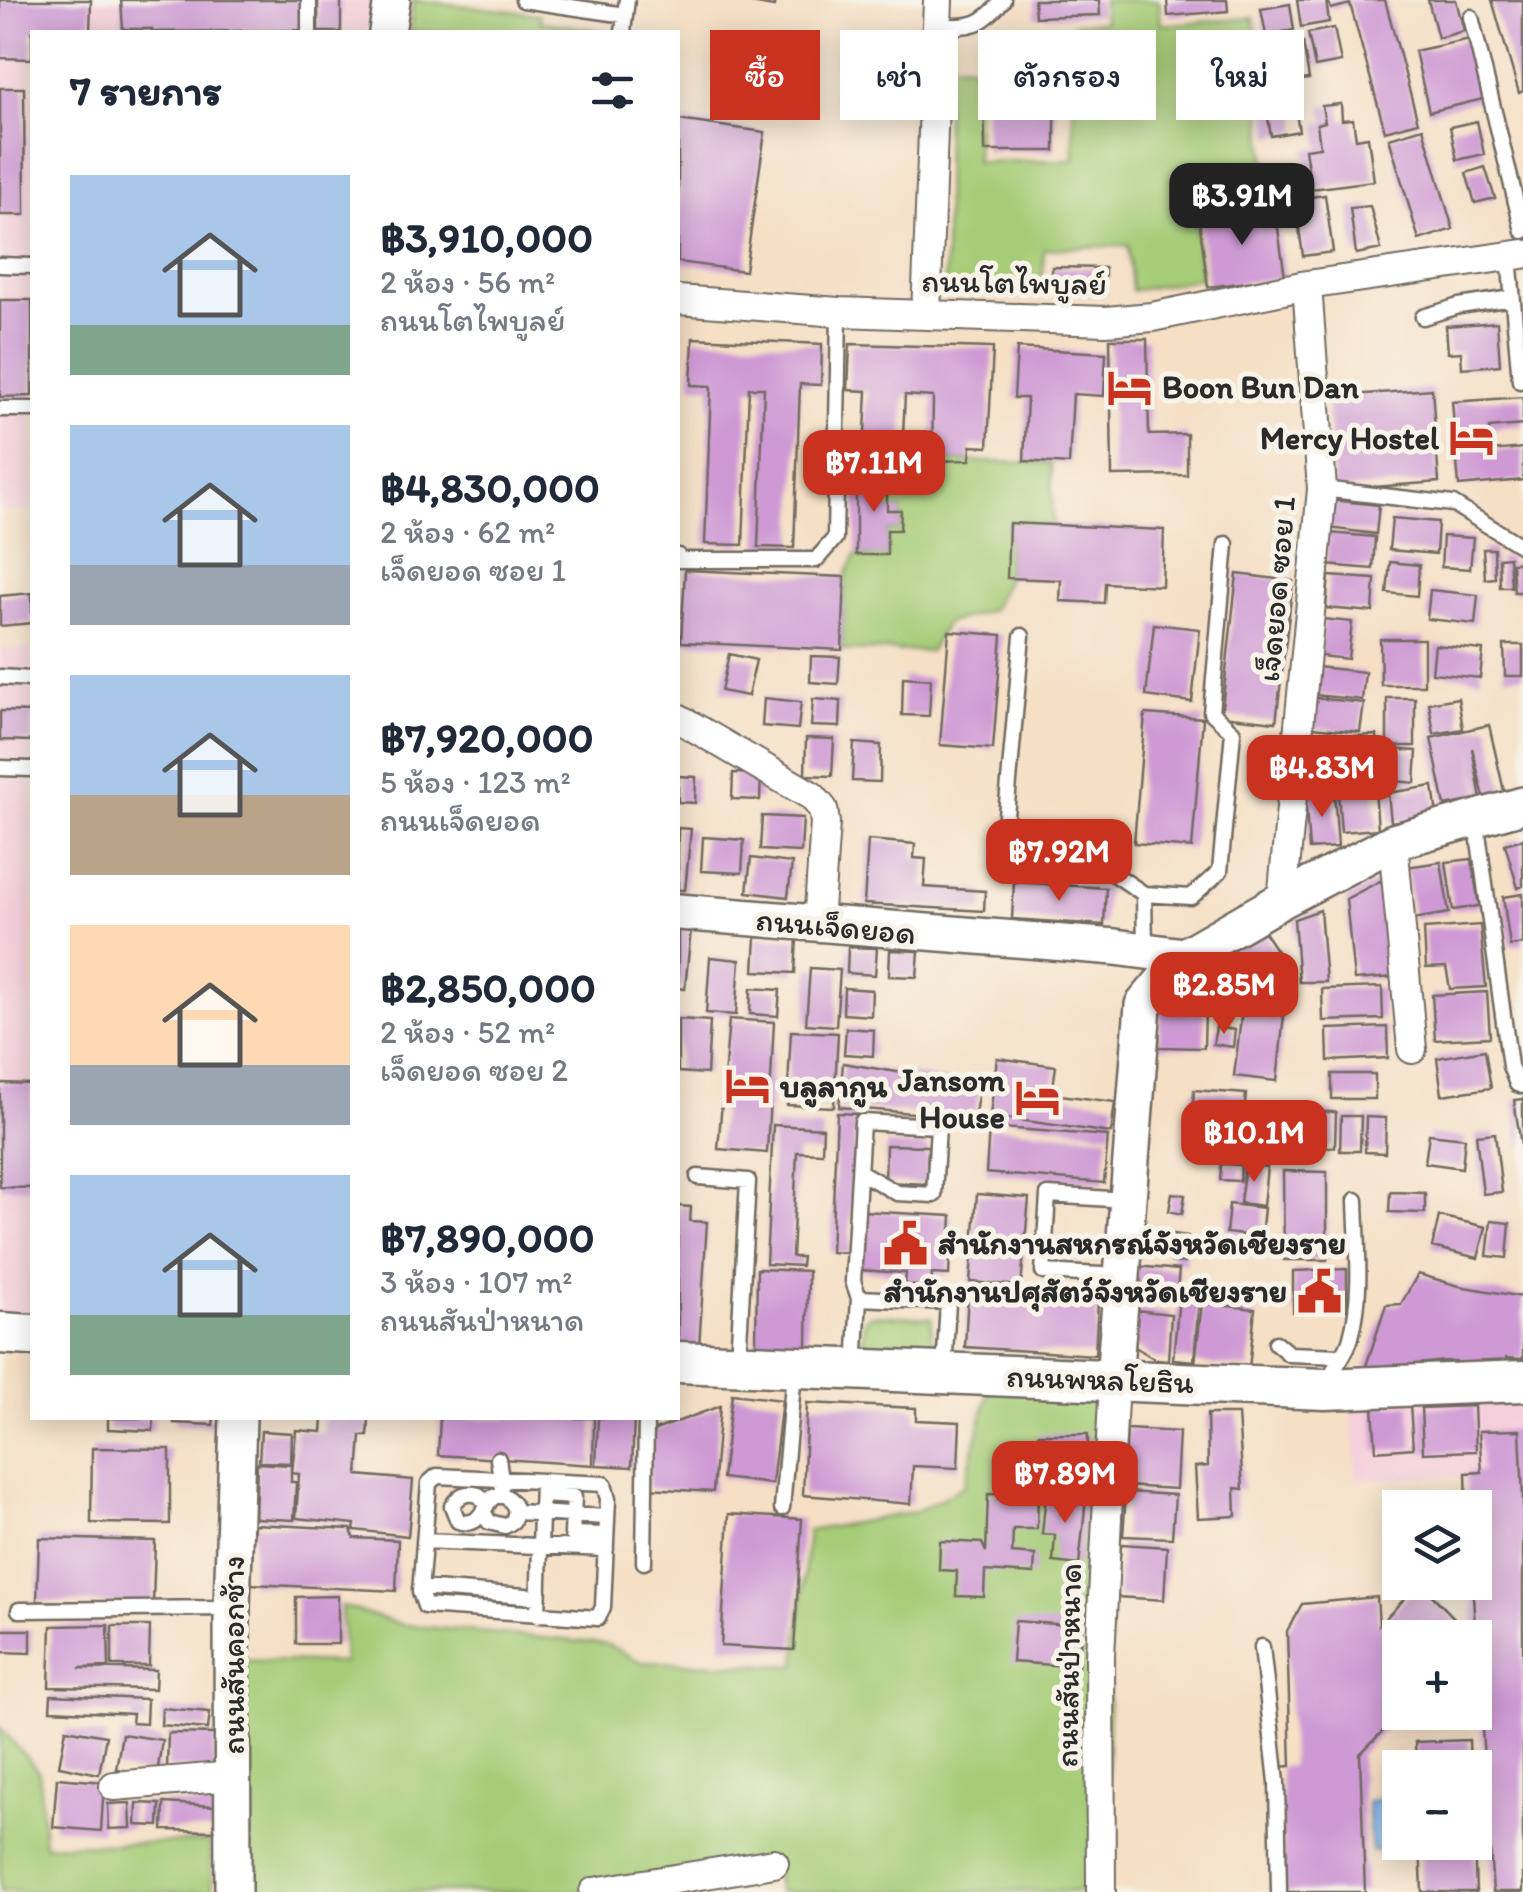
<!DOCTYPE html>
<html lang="th">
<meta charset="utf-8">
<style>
:root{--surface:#fff;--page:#f2f2f3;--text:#1f2937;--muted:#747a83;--accent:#c8321e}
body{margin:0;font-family:Itim,"Playpen Sans Thai",sans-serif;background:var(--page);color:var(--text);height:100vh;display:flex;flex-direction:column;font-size:38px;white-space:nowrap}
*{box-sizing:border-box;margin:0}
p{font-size:32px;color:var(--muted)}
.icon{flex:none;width:55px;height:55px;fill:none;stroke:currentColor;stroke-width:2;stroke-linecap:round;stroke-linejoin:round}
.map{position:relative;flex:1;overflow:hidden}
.drawer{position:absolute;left:30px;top:30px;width:650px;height:1390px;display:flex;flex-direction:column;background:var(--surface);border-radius:0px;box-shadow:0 5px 25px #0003}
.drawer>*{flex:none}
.top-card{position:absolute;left:710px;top:30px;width:662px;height:90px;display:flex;gap:20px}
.buttons{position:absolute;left:1382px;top:1490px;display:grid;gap:20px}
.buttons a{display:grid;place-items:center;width:110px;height:110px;border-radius:0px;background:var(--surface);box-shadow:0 5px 25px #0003;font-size:50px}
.price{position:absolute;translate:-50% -85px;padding:0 22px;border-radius:20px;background:var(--accent);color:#fff;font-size:32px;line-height:65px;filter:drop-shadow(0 2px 5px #0008)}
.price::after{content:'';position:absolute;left:50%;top:60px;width:30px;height:22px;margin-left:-15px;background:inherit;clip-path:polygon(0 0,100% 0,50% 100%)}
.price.current{background:#222;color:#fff}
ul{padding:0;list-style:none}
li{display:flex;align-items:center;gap:30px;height:250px;padding:0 40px}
li span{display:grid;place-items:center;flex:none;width:280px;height:200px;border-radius:0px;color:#555}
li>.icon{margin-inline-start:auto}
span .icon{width:120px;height:120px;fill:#fffc;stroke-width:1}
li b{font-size:42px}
h2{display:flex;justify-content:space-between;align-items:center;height:120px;padding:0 40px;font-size:42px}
.tag{padding:0 35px;border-radius:0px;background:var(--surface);box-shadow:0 5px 25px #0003;font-size:35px;line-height:90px}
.tag.current{background:var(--accent);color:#fff}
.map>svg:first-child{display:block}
</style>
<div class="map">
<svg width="1523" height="1892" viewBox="0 0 1523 1892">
<rect width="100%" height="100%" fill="#f7f3e8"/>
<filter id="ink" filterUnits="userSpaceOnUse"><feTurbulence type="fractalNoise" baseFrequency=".01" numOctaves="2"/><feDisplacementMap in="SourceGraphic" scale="20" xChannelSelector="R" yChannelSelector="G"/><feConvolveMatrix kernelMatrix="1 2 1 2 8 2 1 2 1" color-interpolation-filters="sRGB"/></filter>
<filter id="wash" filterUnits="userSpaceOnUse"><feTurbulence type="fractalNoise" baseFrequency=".0048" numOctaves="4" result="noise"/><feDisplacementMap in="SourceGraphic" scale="40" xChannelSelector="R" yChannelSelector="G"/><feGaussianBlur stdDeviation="2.25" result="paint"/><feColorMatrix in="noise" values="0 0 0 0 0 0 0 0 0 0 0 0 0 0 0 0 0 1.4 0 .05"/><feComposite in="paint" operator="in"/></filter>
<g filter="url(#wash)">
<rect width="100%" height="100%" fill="#f5dfc5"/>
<path fill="#f5cfdb" d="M0,0h371l-5,32h-334v478l-32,3z
M0,648l32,1v686l-32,-2z
M1523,1399v493h-31l-23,-309 6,-1v-74l-10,-1 -3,-31 -105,4 -5,-80z"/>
<path fill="#a6cc77" stroke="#687c51" stroke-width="2.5" d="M413,0l127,14v8l71,10h-201z
M1103,0h56l2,25 93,-7 15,185 -75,10 7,65 -69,13 -4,-46 -84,4 -2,43 -97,-2 1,-227 31,3 -1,96 98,-2 -2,-136 32,-2z
M902,455l30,6 119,2 2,62 -44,-2 -2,55 -15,32 -46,13 -16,28 -88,-1 3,-73 11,-22h30l1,-25h13l1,-20h-14v-35z
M871,1315l61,3 -1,34 -69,-3 2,-29z
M993,1375l121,5 -9,512h-326l-5,-28 -135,28h-406l-1,-232 112,3 -3,-57 63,19 202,19 35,18 155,4 12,-135 107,-19 49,-26z
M0,1727l39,45 5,73 165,-3 4,50h-213z"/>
<path fill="#81b8f1" stroke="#56728e" stroke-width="2.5" d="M1396,1798l2,51 -27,2 -4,-50z"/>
<g id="blocks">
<path fill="#ce99d4" d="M0,0h91l-1,32h-58v27l-32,-1z
M121,0h181v30l-150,2v-3h-29z
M318,0h23v32h-23z
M735,0h40l-1,7z
M1034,0h65l1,15 -65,2z
M1167,0h60l1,11 -60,5z
M1297,0h29l3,22 -28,5z
M1328,0h57l33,122 -33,9 -35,-127 -19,5z
M1428,0h28l8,31 -26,7z
M1492,0h31v91l-4,2z
M1290,4l4,26 -28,5 -5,-26z
M1334,28l7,34 -26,5 -7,-34z
M1470,39l13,60 -54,13 -14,-61z
M1303,42l6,37 -28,4 -6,-36z
M1008,53h24v18h23v80h-70l-1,-76h24z
M0,88h24l1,127h-25z
M1293,94l6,37 -28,5 -6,-37z
M1341,104l1,16 11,-1 3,20 12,-2 6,44 -63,8 -6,-40 15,-2 -3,-23 8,-2 -3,-16z
M678,120l87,12 -20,139 -67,-9z
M1477,121l7,33 -27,6 -7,-33z
M1423,128l30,101 -34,11 -30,-102z
M1485,167l10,31 -20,5 -9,-30z
M1325,195l8,57 -30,4 -8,-57z
M1370,206l11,43 -25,5 -6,-46z
M1275,208l10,69 -77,10 -9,-68z
M1052,267l53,1v26l-53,-1z
M0,300h32v96l-32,1z
M1497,322l3,43 -38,3 -1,-16 -13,1 -2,-27z
M693,338l129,6 -1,41 -21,-1 -6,164 -36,-1 6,-159h-15l-6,157 -38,-1 6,-158 -20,-1z
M1110,339h37l2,96 38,-1v41l-75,1z
M850,344l143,4 -5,99 -17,-1 -1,14 -38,1 1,-64 -28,-2 -3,60 -38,-2 3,-62 -19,-1z
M1017,348l89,5 -2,43 -31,-2 -4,70 -45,-3 3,-63h-13z
M1432,389l7,93 -105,8 -7,-93z
M1523,397v28l-34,3 2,23 32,-3v32l-64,6 -7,-84z
M856,475h31v35h14l-1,20h-13v25h-31z
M1331,500l48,5 -3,29 -48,-6z
M1392,518l46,4 -2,32 -47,-4z
M1009,523l155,7 -2,56 -57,-3 -1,20 -44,-2 1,-21 -54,-2z
M1329,533l46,4 -2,32 -47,-4z
M1443,536l30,2 -3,31 -29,-2z
M1483,549h11l1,29 -10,1z
M1509,557l2,30h-11l-1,-29z
M1390,562l29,3 -2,31 -30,-3z
M1523,562v30h-9l-2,-29z
M685,570l160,7 -3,73 -161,-8z
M1237,574l56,7 -17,141 -55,-6z
M1329,576l46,3 -2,33 -47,-4z
M1430,590l48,5 -3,29 -48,-5z
M32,593v30l-32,3v-30z
M1323,619l29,3 -4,37 -29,-3z
M1154,624l46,5 -8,73 -46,-6z
M949,631l53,4 -9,114 -53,-4z
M1380,639h44v46h-43z
M1435,645l48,5 -3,28 -48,-5z
M1504,645h19v31h-18z
M729,654l27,6 -8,36 -27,-5z
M811,656l29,1 -2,27 -28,-2z
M1317,667l48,5 -3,28 -48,-5z
M903,677l28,2 -2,37 -27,-1z
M764,698l37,4 -3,27 -36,-3z
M1315,698l49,5 -4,29 -48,-5z
M1387,698h28v48h-28z
M1458,698l5,31 -29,5 -5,-31z
M813,699l28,2 -1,26 -29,-1z
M0,711l32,1v29l-32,-1z
M1145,714l58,4 -11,130 -58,-5z
M1489,725l17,75 -20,5 -14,-57 9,51 -36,7 -14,-68z
M1377,735l1,29 -49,2 -1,-29z
M806,738l28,1 -2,37 -27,-1z
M854,743l27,2 -1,37 -28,-1z
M1388,749l29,2 -2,32 -30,-3z
M733,773l28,1 -1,26 -28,-1z
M678,776l18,1 -1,26 -17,-1z
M1374,776l4,53 -37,3 -4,-53z
M1433,786l4,29 -46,7 -3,-29z
M1334,791l4,56 -29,2 -4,-56z
M762,816l41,2 -2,34 -41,-2z
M678,828l13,1 -6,61h-7z
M703,837l41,3 -2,33 -41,-2z
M1523,839v47l-5,2 -13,-44z
M868,840l47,4 -1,14 12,1 -2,28 61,4 -1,20 -120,-7z
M751,858l41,5 -4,34 -41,-5z
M1472,859l7,47 -26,4 -7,-48z
M1441,862l8,51 -36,6 -7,-52z
M1380,881l14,16 1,80 -41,3 -8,-81z
M1014,882l92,6 -2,37 -92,-6z
M1523,894v50l-13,2 -7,-49z
M1320,910l6,72h-27l-5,-63z
M1480,925l6,62 -36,2 -4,-22 -20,1 -2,-39z
M678,927l13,2 -6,60 -7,-1z
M1264,932l23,34v26l-54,10 -17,-3 -16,-32z
M756,937l41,2 -2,34 -41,-2z
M848,947l29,1 -2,27 -28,-2z
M890,950l29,1 -2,26 -28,-1z
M710,957l30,3 -4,55 -30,-2z
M810,968l30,2 -4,56 -30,-2z
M1382,987l1,32 -60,2 -1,-32z
M751,988l29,2 -2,26 -28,-2z
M844,988l28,2 -1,26 -28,-2z
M1487,992l3,45 -55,3 -3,-45z
M1160,1009l45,1 -1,38 -45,-1z
M1242,1010l42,5 -7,66 -43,-5z
M678,1019l32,2 -3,53 -29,-2z
M729,1019l45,3 -7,131 -49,-4z
M1216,1027l19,3 -2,17 -20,-3z
M1387,1027l1,31 -60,3 -1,-32z
M846,1028l28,2 -1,26 -29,-2z
M791,1031l47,2 -4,74 -47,-2z
M1485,1050l6,38 -49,7 -5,-37z
M997,1058l59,8 -4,28 63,8 -4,31 -121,-17z
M843,1063l137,23 -6,32 -135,-11z
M1332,1074h43v25h-43z
M0,1083l32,1v104l-32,-1z
M1194,1090l52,4 -2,19h-6l-2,21 -45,-3z
M1523,1099v46h-2l-7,-45z
M1289,1111h20v36l-20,-1z
M1315,1112h21l-1,35h-21z
M837,1113l19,1 -7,139 -18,-1z
M1341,1116h20l-1,35h-20z
M1366,1117l20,1 -1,35 -20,-1z
M773,1125l50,3 -1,25 -25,-1 -5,105h10l-1,9 -35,-2z
M989,1127l119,9 -4,47 -118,-10z
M1495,1133l7,59 -19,2 -7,-59z
M1429,1134l36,4 -3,30 -37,-5z
M886,1145l42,1 -1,38 -42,-2z
M1221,1164l20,1 -1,16 -20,-1z
M1245,1164l22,3 -4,39 -23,-3z
M1283,1171l44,1v88h-43z
M1390,1192l35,1v20l-36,-1z
M1172,1193l13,2 -3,19 -13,-3z
M977,1194l52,4 -8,88 -51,-4z
M1229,1204l35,4 -3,29 -35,-4z
M678,1206l13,1 -1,14 17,1 -8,125 -21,-2z
M862,1211l90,5 -3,59 -17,-1 -1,13 -26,-2 1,-12 -48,-3z
M1439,1216l47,11 -8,31 -46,-11z
M1491,1221l19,2 -3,35 -20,-2z
M1174,1234l14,2 -3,27 -14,-1z
M1136,1266l43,4 -3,29 -43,-4z
M757,1269l51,2 -1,77 -51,-2z
M1347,1269v41l-54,2v-41z
M1418,1274l41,12 64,11v62l-17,-1 -2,13 -57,-10 -82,8 21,-64 15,-1z
M968,1292l130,8 -3,55 -130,-8z
M1179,1298l20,2 -5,61 -21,-2z
M1202,1303l53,6 -6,60 -54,-6z
M1135,1310l36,4 -3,46 -13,-1 -20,-12z
M732,1394l50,6 -10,84 -50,-6z
M807,1403l109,5v12l44,2 -2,46 -45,-2 -2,38 -108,-9z
M1410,1405l3,43 -37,3 -3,-44z
M720,1406l-7,86 -65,-4 4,-57z
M1474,1406l2,45 -53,2 -2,-45z
M1207,1414h31l5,75 -8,-1 1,28 -38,2 -3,-51 13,-1z
M108,1418h46l-1,13 -45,-2z
M175,1418h39l-1,7 -39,-2z
M323,1418h46l-1,18h-7l-3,39 55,5 -5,56 -54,-6 1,-6 -59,-6 3,-44 -7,-1 4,-43 26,2z
M440,1418h154l-1,47 -155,-10z
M598,1418h36l-2,49 -36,-2z
M1127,1429l52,3 -3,57 -52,-3z
M1520,1430l3,69v393h-30l-21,-310h3v-74h-8l-1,-35 16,-1 -3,-41z
M261,1431l31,2 -1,30 -32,-1z
M1038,1434h50l-1,50 -49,-1z
M92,1448l78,1v75l-79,-1z
M257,1463l34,2v17h5l-2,38 -39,-2z
M1126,1492l49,3 -3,43 -49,-2z
M988,1494l50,1 -1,34h-24l-1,24 23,2 -1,19 -49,-3 -1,26 -28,-1 1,-25 -18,-1 1,-29 42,2 4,9z
M1046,1494l40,4 -7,67 -26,-3 2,-27 -13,-1z
M729,1514l73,5 -8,131 -73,-4z
M254,1524l97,5 3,9 44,2 -2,51 -145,-7z
M39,1538l116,3 -2,64 -116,-4z
M1121,1544l46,3 -3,53 -47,-3z
M1420,1583l54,55h-74v76l-40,40 5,138h-81l-4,-125 11,-1 -4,-135 15,-27 75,-7 2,28z
M338,1596v48h-42v-47z
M1015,1621l67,5 -4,41 -66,-5z
M108,1625l1,42 -30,1 77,2 -1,19 -106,-2 2,-61z
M112,1626h38l-1,40h-37z
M0,1630h31v23l-31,-1z
M51,1695l96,4 -1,25 -14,-1 1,-9 -83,-4z
M162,1708l48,4 -2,17 -47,-4z
M66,1729l40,7 -7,38 -40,-8z
M168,1733l47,1 -1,35 -47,-1z
M122,1734l40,6 -5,35 -41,-6z
M1469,1740l1,28h-54l-1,-26z
M57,1778l47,4 -3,49 -48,-4z
M130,1803l1,25 -22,1 -1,-25z
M137,1803l23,1 -1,22 -23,-1z
M164,1803l51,3 -1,25 -51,-1z
M1420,1842h54l2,50h-54z"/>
</g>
</g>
<g filter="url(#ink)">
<use href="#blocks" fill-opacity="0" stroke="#726a61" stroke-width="2.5"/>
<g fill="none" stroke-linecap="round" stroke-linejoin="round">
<defs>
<path id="service" d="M309,0v32
M523,0l102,15 2,-15
M1471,17l52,214
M937,26c35,0 43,2 66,-26
M623,32l2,-17
M1509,256l11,125
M0,265l32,1
M1423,317l36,-11 53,-8
M0,409h32
M1322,489l131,15 70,43
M678,556l1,4h137l19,-22 4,-226
M1022,636l-19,213 86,8 55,37 47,3 29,-26 13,-139 -22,-20 15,-168
M0,677l32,2
M0,768l32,1
M1476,819l34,247 7,18 6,2
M1144,894l1,54
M698,1177l50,4 -10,179
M1121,1276l-78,-4 5,-77 78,5
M859,1298l-6,-17 9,-159 76,4 -4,69 -37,-2 -37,-21
M1276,1343l13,11 51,2
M855,1368l4,-70 89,4 -4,69
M1326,1387c5,-19 21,-32 25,-50 12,-43 6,-94 5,-137
M498,1459l4,26
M437,1476l167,8 4,15 -5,108 -5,11 -173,-12 -5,-14 9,-109z
M542,1495l32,2 -2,37 34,1
M782,1508l12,-136
M517,1512l90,5
M484,1513l5,9 16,4 8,-5c5,-12 2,-17 -8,-25h-11c-13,13 -13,32 -36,25l-6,-15c8,-12 14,-14 27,-11l7,9
M424,1541l182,8
M644,1562l2,-144
M420,1588l118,9
M19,1610l213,-2
M538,1615l4,-134
M1262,1647l15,135 2,110"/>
<path id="minor" d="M678,300l161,12 267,9 46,-4 155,-32 216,-31
M926,315l12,-315
M678,718l134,78 11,13 2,14 -7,101
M1393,842l19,207
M1282,900l40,-411 -15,-204
M114,1786l119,-10
M594,1892l180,-29
M1101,1892l-1,-236 14,-276"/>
<path id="tertiary" d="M387,32l5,-32
M678,912l437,35 69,9
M1143,1005l41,-49 98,-56 111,-58 130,-37
M1114,1380l29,-375
M233,1892l-1,-284 6,-190"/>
<path id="secondary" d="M0,1333l32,2
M678,1362l647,27 198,-8"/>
</defs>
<use href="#service" stroke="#726a61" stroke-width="19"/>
<use href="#minor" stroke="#726a61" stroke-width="32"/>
<use href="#tertiary" stroke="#726a61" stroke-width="40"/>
<use href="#secondary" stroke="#726a61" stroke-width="45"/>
<use href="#service" stroke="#fff" stroke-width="14"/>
<use href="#minor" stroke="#fff" stroke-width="28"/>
<use href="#tertiary" stroke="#fff" stroke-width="35"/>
<use href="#secondary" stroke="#fff" stroke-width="40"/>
</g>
</g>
<defs>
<symbol id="hotel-bare" viewBox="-9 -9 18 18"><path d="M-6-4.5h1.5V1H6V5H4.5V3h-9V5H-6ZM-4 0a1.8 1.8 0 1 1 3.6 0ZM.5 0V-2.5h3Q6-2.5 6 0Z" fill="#c8321e" stroke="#f7f3e8" stroke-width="2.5" paint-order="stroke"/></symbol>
<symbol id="civic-bare" viewBox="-9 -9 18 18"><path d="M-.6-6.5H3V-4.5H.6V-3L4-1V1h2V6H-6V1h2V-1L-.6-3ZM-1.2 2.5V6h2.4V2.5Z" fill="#c8321e" stroke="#f7f3e8" stroke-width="2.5" paint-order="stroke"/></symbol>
</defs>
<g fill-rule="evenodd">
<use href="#hotel-bare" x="1098" y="356" width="63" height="63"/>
<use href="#hotel-bare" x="1440" y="406" width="63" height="63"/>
<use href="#hotel-bare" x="716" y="1054" width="63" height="63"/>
<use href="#hotel-bare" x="1006" y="1066" width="63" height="63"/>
<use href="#civic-bare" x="874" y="1212" width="63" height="63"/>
<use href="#civic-bare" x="1288" y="1260" width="63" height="63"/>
</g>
<g text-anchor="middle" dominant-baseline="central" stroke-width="10" stroke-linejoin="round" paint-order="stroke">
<g font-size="32" fill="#2b2b2b" stroke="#f7f3e8">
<text transform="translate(1014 282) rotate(1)">ถนนโตไพบูลย์</text>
<text transform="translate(1276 589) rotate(-85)">เจ็ดยอด ซอย 1</text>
<text transform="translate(836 926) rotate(5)">ถนนเจ็ดยอด</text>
<text transform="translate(1100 1379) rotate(2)">ถนนพหลโยธิน</text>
<text transform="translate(233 1655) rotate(-90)">ถนนสันคอกช้าง</text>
<text transform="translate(1068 1665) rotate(-89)">ถนนสันป่าหนาด</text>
</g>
<g font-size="32" font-weight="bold" fill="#2b2b2b" stroke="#f7f3e8" text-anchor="start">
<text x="1162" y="387">Boon Bun Dan</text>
<text x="1439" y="438" text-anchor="end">Mercy Hostel</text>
<text x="1005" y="1080" text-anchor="end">Jansom<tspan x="1005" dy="37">House</tspan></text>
<text x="780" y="1086">บลูลากูน</text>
<text x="938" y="1243">สำนักงานสหกรณ์จังหวัดเชียงราย</text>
<text x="1287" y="1291" text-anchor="end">สำนักงานปศุสัตว์จังหวัดเชียงราย</text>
</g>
</g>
</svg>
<div class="buttons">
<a><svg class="icon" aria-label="layers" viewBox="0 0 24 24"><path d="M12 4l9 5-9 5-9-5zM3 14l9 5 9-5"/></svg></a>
<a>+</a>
<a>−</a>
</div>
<b class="price current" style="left:1242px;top:248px">฿3.91M</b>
<b class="price" style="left:874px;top:515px">฿7.11M</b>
<b class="price" style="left:1322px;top:820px">฿4.83M</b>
<b class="price" style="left:1059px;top:904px">฿7.92M</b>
<b class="price" style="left:1224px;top:1037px">฿2.85M</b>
<b class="price" style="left:1254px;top:1185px">฿10.1M</b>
<b class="price" style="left:1065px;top:1526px">฿7.89M</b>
<div class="top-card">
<a class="tag current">ซื้อ</a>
<a class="tag">เช่า</a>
<a class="tag">ตัวกรอง</a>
<a class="tag">ใหม่</a>
</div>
<section class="drawer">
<h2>7 รายการ<svg class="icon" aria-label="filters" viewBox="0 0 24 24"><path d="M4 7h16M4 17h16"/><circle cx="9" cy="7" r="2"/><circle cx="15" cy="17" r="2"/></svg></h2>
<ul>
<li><span style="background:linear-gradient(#a9c7e8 75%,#7fa58c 0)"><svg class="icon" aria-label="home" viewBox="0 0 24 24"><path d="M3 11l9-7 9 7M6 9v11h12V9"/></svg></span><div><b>฿3,910,000</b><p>2 ห้อง · 56 m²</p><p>ถนนโตไพบูลย์</p></div></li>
<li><span style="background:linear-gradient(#a9c7e8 70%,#9aa5b1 0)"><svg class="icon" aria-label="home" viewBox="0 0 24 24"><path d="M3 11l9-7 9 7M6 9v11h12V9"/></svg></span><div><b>฿4,830,000</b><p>2 ห้อง · 62 m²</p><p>เจ็ดยอด ซอย 1</p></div></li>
<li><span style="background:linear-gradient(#a9c7e8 60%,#b9a48a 0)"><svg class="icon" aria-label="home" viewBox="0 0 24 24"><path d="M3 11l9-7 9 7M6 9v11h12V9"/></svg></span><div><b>฿7,920,000</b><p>5 ห้อง · 123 m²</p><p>ถนนเจ็ดยอด</p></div></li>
<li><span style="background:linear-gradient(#ffd9b3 70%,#9aa5b1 0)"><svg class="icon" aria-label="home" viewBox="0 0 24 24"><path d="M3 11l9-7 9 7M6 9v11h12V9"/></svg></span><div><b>฿2,850,000</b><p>2 ห้อง · 52 m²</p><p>เจ็ดยอด ซอย 2</p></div></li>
<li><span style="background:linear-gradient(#a9c7e8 70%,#7fa58c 0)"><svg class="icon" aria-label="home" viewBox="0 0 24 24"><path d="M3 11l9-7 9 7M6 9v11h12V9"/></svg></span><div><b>฿7,890,000</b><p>3 ห้อง · 107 m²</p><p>ถนนสันป่าหนาด</p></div></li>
</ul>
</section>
</div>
